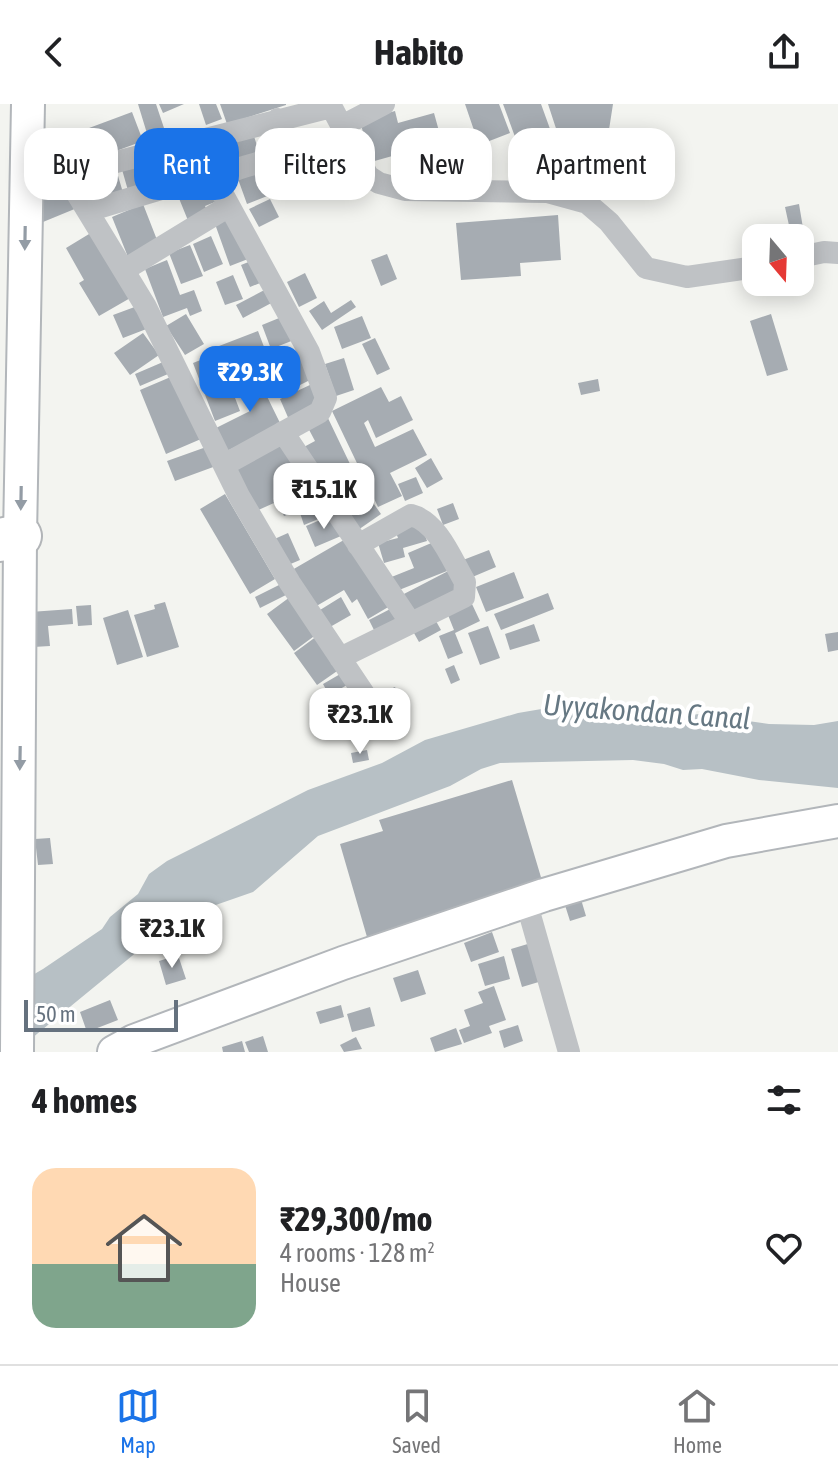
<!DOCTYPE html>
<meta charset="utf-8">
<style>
:root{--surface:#fff;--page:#f2f2f2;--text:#202124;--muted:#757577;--line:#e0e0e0;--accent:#1a73e8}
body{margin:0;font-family:"Asap Condensed",sans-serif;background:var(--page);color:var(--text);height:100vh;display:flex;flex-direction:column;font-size:30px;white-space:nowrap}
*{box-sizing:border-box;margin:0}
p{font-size:26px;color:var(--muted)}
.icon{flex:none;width:44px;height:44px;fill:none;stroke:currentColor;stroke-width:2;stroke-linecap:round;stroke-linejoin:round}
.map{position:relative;height:948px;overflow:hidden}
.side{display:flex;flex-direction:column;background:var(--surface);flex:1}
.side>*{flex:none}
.banner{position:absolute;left:24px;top:24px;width:790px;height:72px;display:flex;gap:16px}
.needle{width:52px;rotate:161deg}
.tools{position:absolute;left:742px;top:120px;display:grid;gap:16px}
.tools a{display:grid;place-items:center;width:72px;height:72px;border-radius:16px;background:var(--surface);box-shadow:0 4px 20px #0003;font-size:40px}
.scale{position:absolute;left:24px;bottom:20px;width:154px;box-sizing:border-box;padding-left:8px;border:4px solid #65717e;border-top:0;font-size:22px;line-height:28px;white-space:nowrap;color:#65717e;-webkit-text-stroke:6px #fff;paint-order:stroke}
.price{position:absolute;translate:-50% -68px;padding:0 18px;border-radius:16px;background:#fff;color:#222;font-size:26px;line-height:52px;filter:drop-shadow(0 2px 4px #0008)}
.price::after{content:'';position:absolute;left:50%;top:48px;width:24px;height:18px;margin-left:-12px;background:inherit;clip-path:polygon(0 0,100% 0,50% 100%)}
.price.active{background:var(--accent);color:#fff}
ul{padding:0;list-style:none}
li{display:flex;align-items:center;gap:24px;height:200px;padding:0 32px}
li+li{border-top:2px solid var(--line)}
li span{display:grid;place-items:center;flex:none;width:224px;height:160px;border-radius:24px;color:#555}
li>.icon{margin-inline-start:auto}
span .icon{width:96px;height:96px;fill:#fffc;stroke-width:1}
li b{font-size:34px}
h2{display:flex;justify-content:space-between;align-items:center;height:96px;padding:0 32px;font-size:34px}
.chip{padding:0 28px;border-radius:24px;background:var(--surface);box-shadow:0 4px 20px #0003;font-size:28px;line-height:72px}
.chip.active{background:var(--accent);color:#fff}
header{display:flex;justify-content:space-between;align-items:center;height:104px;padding:0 32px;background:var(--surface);font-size:36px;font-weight:700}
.dock{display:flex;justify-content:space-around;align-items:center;height:112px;border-top:2px solid var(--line);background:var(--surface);font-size:22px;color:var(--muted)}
.dock a{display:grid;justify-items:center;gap:4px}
.dock .active{color:var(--accent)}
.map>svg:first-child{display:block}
</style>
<header><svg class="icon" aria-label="back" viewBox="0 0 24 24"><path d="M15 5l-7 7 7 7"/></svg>Habito<svg class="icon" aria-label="share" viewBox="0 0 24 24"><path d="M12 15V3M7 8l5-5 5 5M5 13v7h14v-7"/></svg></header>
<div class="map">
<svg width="838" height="948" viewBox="0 0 838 948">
<rect width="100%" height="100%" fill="#f3f4f0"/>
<path fill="#b7c0c5" d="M571,600l85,15 43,-5 70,10 45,1 24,-4v67l-79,-8 -57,-11 -19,1 -19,-6 -31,-4 -133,3 -19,6 -31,17 -132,50 -65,56 -43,15 -34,25 -38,19 -112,92 -26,9v-58l43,-25 59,-40 8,-12 28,-23 11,-20 18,-13 141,-71 74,-27 43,-23 93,-27z"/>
<path fill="#a6acb2" d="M138,0h18l10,30 -17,6z
M159,0h25l-21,9z
M199,0h17l6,15 -16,6z
M220,0h66v1l-59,19z
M465,0h34l11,29 -31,12z
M503,0h38l17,47 -33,13z
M548,0h65l-7,45 -27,8 -14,-1z
M395,7l3,12 36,-10 8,29 -71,20 -11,-41z
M132,8l11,29 -51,19 -11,-29z
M252,26l8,25 -51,16 -7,-25z
M84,38l5,16 -24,7 -5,-16z
M198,39l9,28 -41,12 -9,-27z
M143,56l8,28 -22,6 -8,-28z
M271,63l9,24 -33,13 -9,-25z
M116,65l8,27 -11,4 -8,-28z
M101,67l9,28 -23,8 -9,-28z
M208,68l12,28 -15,6 4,9 -20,8 -15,-37z
M68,80l9,24 -34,14 -10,-24z
M270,95l9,18 -20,10 -10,-18z
M143,100l16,41 -31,12 -16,-40z
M799,100l4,24 -13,2 -5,-23z
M558,111l3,45 -41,3 1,13 -60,4 -5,-57z
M233,113l15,42 -18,7 -15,-42z
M94,127l38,66 -33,19 -20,-33 5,-3 -18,-32z
M211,132l12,28 -19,8 -11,-28z
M190,141l13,31 -22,8 -12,-31z
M387,150l10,25 -16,7 -10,-26z
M256,155l9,22 -15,6 -9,-22z
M167,156l13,35 14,-5 8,21 -12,5 -3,-8 -24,9 -18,-48z
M305,169l12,25 -18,9 -12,-25z
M233,171l10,24 -18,6 -9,-23z
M270,183l7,13 -34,18 -7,-13z
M351,196l5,7 -34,23 -13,-19 15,-10 7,12z
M140,201l9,23 -26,10 -10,-23z
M186,210l18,30 -19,11 -19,-29z
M771,210l17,56 -21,6 -17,-55z
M284,212l10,24 -23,9 -9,-24z
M362,212l9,22 -29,11 -8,-22z
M258,227l11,29 -38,15 -12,-29z
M143,229l16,22 -29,20 -16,-22z
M375,234l15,31 -13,6 -15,-31z
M218,249l22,58 -25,10 -22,-58z
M300,251l12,24 -36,18 -12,-24z
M344,254l10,32 -18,6 -11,-32z
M163,258l5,12 -28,12 -5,-12z
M254,266l27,55 -54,26 -11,-23 34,-17 -16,-32z
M173,272l28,63 -35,15 -26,-64z
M598,275l2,12 -19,4 -3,-12z
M312,280l10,23 -32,15 -10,-23z
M381,283l8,15 12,-6 12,24 -37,18 -8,-18 -4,3 11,24 38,-18 14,26 -37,18 12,23 -24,11 -46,-96z
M326,310l24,50 -31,15 -17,-31 13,-7 -9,-17z
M283,338l22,47 -51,23 -21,-46z
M209,342l7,20 -41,15 -8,-20z
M431,354l12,21 -16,9 -12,-20z
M352,369l29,41 -23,16 -30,-41z
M416,373l7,16 -18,8 -7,-17z
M225,390l50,85 -25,15 -50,-85z
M300,393l4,12 -20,7 -5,-12z
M324,399l4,12 -24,10 -4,-12z
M453,399l6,16 -16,6 -6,-16z
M332,411l9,21 -26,11 -9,-21z
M421,419l6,18 -24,7 2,9 -21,6 -6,-20 20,-5 -3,-8z
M288,429l12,27 -19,8 -11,-27z
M349,433l41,69 -22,13 -11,-20 -5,4 -8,-13 -31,18 -21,-38z
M436,437l11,30 -53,21 -5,-14 25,-10 -6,-15z
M489,446l7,17 -26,11 -7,-18z
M454,464l10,20 -54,28 -10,-20z
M514,468l10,26 -38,14 -10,-25z
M285,478l5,11 -30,15 -5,-11z
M548,489l6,16 -53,21 -7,-16z
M290,493l27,37 -23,17 -27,-37z
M341,493l10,18 -21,12 -10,-17z
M165,498l14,45 -32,10 -13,-42 21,-6 -1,-4z
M472,500l8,17 -25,12 8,20 -15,6 -9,-23 15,-6 -6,-15z
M91,501l1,20 -14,1 -2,-20z
M396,502l7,14 -27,14 -7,-14z
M72,505l1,15 -25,2 2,20 -17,1 -3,-35z
M128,506l15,47 -26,8 -14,-47z
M432,510l9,16 -22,12 -9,-16z
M534,520l6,17 -30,9 -5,-16z
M488,522l12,32 -20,7 -12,-32z
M838,528v18l-10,2 -3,-18z
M317,532l23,33 -23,16 -23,-32z
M454,561l6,15 -9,4 -6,-15z
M342,569l7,11 -20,11 -6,-11z
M395,583l5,12 -19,7 -5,-11z
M356,587l19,36 -25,13 -9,-17 9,-4 -10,-20z
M399,596l9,15 -16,9 -9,-15z
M367,646l2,10 -16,3 -2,-10z
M512,676l31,104 -176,53 -27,-93 43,-13 -4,-11z
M50,734l3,26 -15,1 -3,-26z
M580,792l6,20 -16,5 -6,-19z
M492,828l7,20 -28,10 -7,-19z
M531,839l11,38 -20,6 -11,-38z
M178,851l8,24 -20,6 -7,-24z
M504,852l6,23 -25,7 -7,-22z
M418,866l8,24 -25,8 -8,-24z
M494,882l12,34 -17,6 3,7 -28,10 -5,-13 11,-4 -6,-16 19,-7 -5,-11z
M110,896l8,20 -31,12 -7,-20z
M341,901l3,12 -24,7 -4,-12z
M370,903l5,19 -23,6 -5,-18z
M518,921l5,16 -19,7 -5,-17z
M456,924l6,16 -27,8 -5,-14z
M263,932l5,16h-19l-4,-10z
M356,933l6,12 -18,3 -4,-7z
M242,937l3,11h-22l-1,-5z"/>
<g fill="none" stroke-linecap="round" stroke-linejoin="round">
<defs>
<path id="secondary" d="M17,948l3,-516 8,-432
M114,948l20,-11 209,-78 201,-68 182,-54 112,-20"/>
<path id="highway" d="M0,436l20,-4"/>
</defs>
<use href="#secondary" stroke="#b2b6ba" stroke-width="36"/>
<use href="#highway" stroke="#b2b5b8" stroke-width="46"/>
<path stroke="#bfc2c5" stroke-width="22" d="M330,0l38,72 11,7 26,7 142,2 40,11 22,19 37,46 41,9 69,-10
M342,22l42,-22
M65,70l81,133 93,189 51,87 97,145
M26,81l305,-78
M88,107l80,-24
M800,153l24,-5 14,1
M124,166l105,-64
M283,328l127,190
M224,361l96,-53 6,-14 -17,-46 -89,-163c1,-22 29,-21 45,-29 7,-5 13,-12 19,-18l-6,-23
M340,554l124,-61 1,-15c-13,-22 -27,-60 -54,-67l-53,30
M526,797l43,151"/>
<use href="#secondary" stroke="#fff" stroke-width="32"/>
<use href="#highway" stroke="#fff" stroke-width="42"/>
</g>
<defs><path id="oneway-solid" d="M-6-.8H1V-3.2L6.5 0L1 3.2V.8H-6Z" transform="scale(2)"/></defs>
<g fill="#939ca5">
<use href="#oneway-solid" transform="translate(25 134) rotate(91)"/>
<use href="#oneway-solid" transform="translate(21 394) rotate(91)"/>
<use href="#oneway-solid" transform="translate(20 654) rotate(91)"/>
</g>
<g text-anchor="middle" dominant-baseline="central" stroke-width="8" stroke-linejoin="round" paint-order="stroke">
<g font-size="30" font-style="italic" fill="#667883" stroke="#fff">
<text transform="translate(647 607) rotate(4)">Uyyakondan Canal</text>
</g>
</g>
</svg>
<div class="tools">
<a><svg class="needle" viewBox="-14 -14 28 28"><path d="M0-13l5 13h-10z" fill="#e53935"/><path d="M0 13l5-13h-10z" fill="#757577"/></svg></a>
</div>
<div class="scale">50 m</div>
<b class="price active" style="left:250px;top:310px">₹29.3K</b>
<b class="price" style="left:324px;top:427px">₹15.1K</b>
<b class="price" style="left:360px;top:652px">₹23.1K</b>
<b class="price" style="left:172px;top:866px">₹23.1K</b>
<div class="banner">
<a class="chip">Buy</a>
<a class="chip active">Rent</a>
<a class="chip">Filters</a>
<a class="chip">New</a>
<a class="chip">Apartment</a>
</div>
</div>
<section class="side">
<h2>4 homes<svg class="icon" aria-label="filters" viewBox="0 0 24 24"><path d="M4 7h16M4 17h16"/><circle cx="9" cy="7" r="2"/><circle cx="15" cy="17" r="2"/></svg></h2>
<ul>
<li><span style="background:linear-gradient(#ffd9b3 60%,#7fa58c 0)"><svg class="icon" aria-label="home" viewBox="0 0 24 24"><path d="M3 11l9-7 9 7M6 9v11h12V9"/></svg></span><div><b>₹29,300/mo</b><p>4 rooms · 128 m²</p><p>House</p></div><svg class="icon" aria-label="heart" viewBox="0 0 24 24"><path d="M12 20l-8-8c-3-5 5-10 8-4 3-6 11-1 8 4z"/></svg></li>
</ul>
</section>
<nav class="dock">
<a class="active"><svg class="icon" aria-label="map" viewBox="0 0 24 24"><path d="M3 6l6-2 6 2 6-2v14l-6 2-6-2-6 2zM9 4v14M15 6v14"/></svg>Map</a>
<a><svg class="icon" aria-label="saved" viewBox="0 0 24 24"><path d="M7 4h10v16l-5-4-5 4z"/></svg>Saved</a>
<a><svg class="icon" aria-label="home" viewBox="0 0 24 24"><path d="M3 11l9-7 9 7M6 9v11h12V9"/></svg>Home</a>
</nav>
